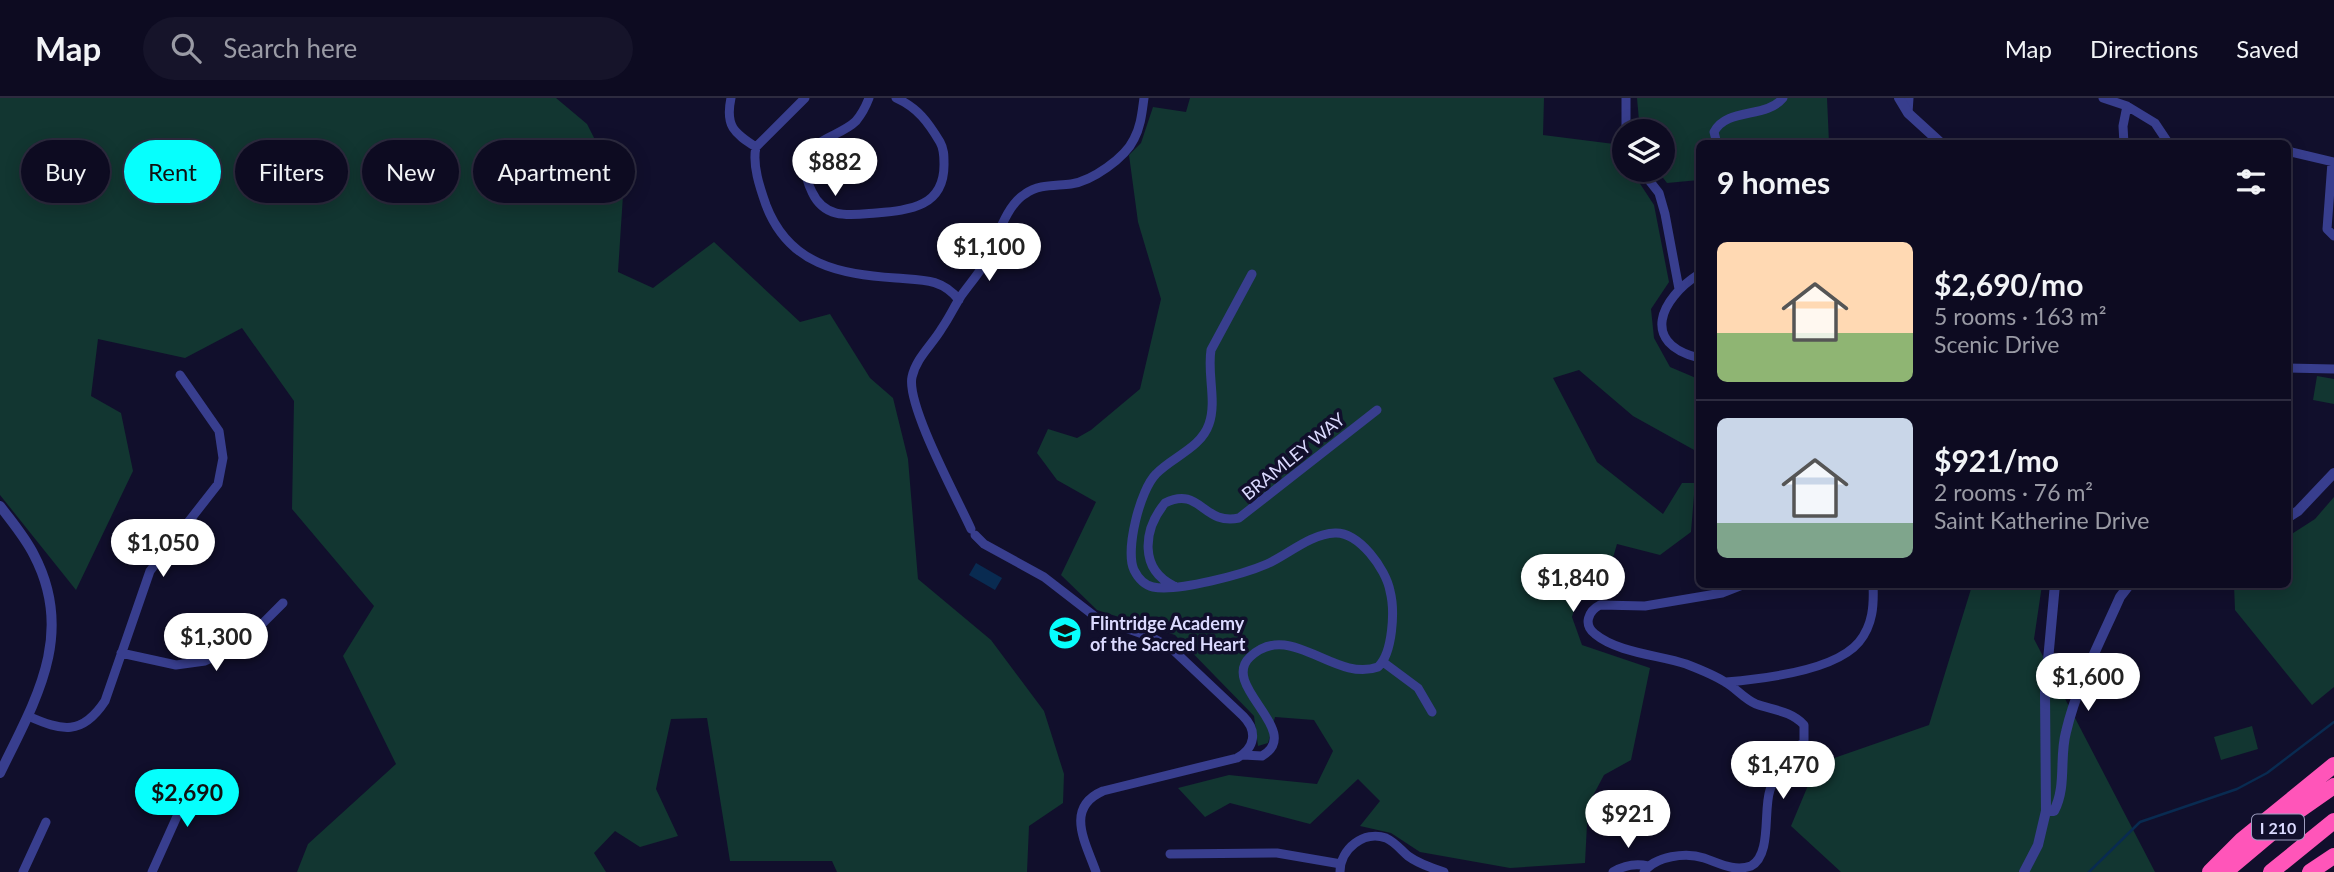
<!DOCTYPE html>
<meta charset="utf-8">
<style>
:root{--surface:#0d0b21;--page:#16142a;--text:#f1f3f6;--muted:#9a9ba5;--line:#2d2b3f;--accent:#06fffd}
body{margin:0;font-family:Lato,sans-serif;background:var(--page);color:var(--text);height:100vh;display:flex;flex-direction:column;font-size:26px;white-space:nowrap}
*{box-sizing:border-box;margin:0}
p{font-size:23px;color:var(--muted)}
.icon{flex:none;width:38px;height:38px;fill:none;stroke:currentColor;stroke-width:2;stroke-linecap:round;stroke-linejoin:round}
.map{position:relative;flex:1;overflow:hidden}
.panel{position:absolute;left:1696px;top:42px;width:595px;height:448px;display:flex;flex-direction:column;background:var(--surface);border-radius:10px;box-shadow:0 4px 18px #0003,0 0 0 2px var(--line)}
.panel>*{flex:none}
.banner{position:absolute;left:21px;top:42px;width:665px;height:63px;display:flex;gap:14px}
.tools{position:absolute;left:1612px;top:21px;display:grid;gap:14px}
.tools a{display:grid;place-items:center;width:63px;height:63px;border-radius:50%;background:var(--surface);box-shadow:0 4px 18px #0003,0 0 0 2px var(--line);font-size:35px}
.price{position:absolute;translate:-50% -60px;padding:0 16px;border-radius:24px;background:#fff;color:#222;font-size:23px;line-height:46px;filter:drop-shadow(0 2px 4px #0008)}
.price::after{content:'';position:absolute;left:50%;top:42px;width:21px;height:16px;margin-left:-10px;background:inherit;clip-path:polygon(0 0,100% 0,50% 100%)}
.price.on{background:var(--accent);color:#111}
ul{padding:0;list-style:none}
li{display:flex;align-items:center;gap:21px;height:175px;padding:0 21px}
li+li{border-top:2px solid var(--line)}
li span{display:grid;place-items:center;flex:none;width:196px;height:140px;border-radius:10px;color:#555}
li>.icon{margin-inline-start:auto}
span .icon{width:84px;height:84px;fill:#fffc;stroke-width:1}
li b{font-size:30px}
h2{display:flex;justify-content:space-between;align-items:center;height:84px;padding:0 21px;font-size:30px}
.pill{padding:0 24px;border-radius:32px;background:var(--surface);box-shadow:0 4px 18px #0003,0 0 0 2px var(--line);font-size:24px;line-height:63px}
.pill.on{background:var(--accent);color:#111}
header{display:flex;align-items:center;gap:42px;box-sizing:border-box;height:98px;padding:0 35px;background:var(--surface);border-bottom:2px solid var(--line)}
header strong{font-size:33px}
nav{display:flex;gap:38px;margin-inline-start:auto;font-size:24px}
.search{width:490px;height:63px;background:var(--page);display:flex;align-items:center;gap:18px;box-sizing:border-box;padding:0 24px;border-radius:38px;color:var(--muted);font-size:26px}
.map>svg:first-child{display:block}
</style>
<header>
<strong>Map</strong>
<div class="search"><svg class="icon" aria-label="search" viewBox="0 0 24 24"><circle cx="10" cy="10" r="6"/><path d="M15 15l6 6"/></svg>Search here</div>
<nav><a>Map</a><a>Directions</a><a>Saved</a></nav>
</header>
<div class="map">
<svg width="2334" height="774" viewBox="0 0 2334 774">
<rect width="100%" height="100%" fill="#110f2c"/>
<path fill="#123631" d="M0,0h556l31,26 36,71 -5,77 35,16 61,-46 86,80 30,-8 40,64 23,20 15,61 10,120 73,61 53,71 20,63 -1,29 -34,23 -2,46h-190l-5,-11h-102l-23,-143 -36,1 -15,70 22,47 -38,11 -25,-16 -21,22 12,19h-309l11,-28 88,-80 -53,-108 31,-50 -82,-97 2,-108 -52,-73 -57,30 -87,-19 -7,57 30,17 12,58 -57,119 -76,-95z
M1190,0h354l-1,37 71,9 10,15v11h7l23,35 15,77 -18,27 3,29 16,29 26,11v73l-63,-35 -54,-46 -26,8 44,84 66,52 19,-31h13l-4,49 -31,23 -43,-11 -13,44 -27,11 -5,18 10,28 68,23 -19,92 -27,15 -16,30 -3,58 -75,5 -90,-16 -29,-19 -31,-7 20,-25 -22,-22 -48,45 -80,-21 -25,14 -27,-29 51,-13 88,9 16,-33 -19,-31 -39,-3 -7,26 -10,3 -4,-30 -79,-81 -78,-25 -36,-35 35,-73 -39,-22 -20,-27 11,-24 29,9 14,-8 49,-41 21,-90 -23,-77 -9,-67 12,-12 12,-36 33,5z
M1637,0h190l2,45 -130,1v36l-32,3 -10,-13h5v-39h-22z
M2317,278l17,3v25l-21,-4z
M2334,399v190l-22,18 -77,-95 -1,-25 53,-1v-47l28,-18z
M1975,487h67l-8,54 121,233h-314l-50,-46 26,-62 112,-39 42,-136z
M2252,628l6,23 -37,11 -7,-23z"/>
<path fill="#092b51" d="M976,465l26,15 -7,12 -26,-15z"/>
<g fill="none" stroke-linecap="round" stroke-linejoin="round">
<path stroke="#092b51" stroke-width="2.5" d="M2089,774l51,-50 97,-33 30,-16 67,-51"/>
<path stroke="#383e8e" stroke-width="9" d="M731,0c-6,28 3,35 25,49 -4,18 4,41 10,58 23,60 73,69 130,73 25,2 46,0 63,22
M869,0c-3,8 -8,17 -13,23 -15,15 -44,17 -49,39 -3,11 0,22 5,32 13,28 38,23 64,21 34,-3 69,-6 68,-50 0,-7 0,-14 -4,-21 -12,-20 -22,-34 -44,-44
M1626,0v33
M2103,0l24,8 28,17 14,21
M1908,15l1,-15
M1717,46l-3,-12c13,-25 52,-13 69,-34
M2124,46l-1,-18 4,-20
M756,49l49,-49
M2287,53l47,11
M2332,64l-5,67 7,7
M1641,72l18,23 6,21 14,75
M1699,176c-39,25 -59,69 0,84
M2287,270l47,1
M971,431c-13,-29 -65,-124 -59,-152 4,-19 20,-32 30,-49 7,-10 12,-21 19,-32 7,-10 15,-19 22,-30 13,-22 21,-59 42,-72 14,-10 30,-8 46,-10 21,-3 54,-26 63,-45 7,-13 8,-27 10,-41
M975,437l9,9 60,33 53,41 54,19 20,11 72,68c15,15 12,32 -6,42l-134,33c-39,17 -17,52 -7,81
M1174,488c-35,-17 -31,-56 -9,-83 35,-18 38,23 74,15l138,-108
M121,555l55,12 29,-4 37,-17 41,-41
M1383,564l35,26 14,24
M1726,584c36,-3 109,-11 133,-40 14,-17 15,-37 14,-58
M28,618c34,15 54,20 77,-15l45,-130 68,-87 5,-26 -4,-27 -39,-56
M1243,657l19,1c43,-25 -43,-70 -12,-99 40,-38 84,26 128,10 15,-14 17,-57 12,-76 -4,-22 -31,-59 -55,-58 -25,1 -46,21 -68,31 -23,10 -89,28 -114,23 -9,-2 -15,-9 -19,-17 -9,-20 6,-80 22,-96 16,-17 45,-26 53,-50 8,-23 -2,-50 2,-74l41,-76
M1170,756l107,-1 64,11
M23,774l23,-50
M152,774l44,-98
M1340,774c0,-23 24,-42 46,-34 9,4 15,12 22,18 11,8 23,12 36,16
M1613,774c12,-7 22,-9 35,-6
M1644,774c11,-16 42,-20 60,-14 15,5 30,14 47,8 21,-11 12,-56 19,-76 7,-21 21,-33 34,-49v-16c-13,-14 -31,-15 -48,-21 -12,-5 -20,-16 -31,-22 -11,-7 -26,-13 -39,-18 -27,-9 -68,-11 -91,-30 -12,-9 -7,-23 5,-29l45,1 77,-13 23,-9"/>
<path stroke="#383e8e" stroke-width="10" d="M1899,0l9,15 34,31
M0,408c12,16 25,31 34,49 42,80 1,146 -34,218
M2287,420l11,-7 36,-38
M2046,713h8c13,-25 5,-53 12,-79 11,-47 35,-92 54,-135l10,-13
M2024,774l14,-27 8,-34 -1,-118 10,-109"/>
<path stroke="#ff55b9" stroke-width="16" d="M2210,774l32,-32 92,-75
M2225,774l69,-58 40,-28
M2271,774l63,-51
M2310,774l24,-16"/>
</g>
<defs>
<symbol id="school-disc" viewBox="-11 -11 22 22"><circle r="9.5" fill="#06fffd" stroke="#110f2c"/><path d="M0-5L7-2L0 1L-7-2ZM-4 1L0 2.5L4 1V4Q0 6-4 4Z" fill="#111"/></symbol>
</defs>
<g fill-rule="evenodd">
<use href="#school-disc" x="1046" y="516" width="38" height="38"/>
</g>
<g text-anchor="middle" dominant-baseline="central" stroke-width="7" stroke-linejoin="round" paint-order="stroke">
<rect fill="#110f2c" stroke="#9e9dc0" stroke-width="2" x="2252" y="716.5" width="52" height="25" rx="5"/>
<g font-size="16" font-weight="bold" fill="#dbdaff">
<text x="2278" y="729">I 210</text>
</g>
<g font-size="18" fill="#dbdaff" stroke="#110f2c">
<text transform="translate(1293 358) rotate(-39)">BRAMLEY WAY</text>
</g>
<g font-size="18" font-weight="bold" fill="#dbdaff" stroke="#110f2c" text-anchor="start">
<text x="1090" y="525">Flintridge Academy<tspan x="1090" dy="21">of the Sacred Heart</tspan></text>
</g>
</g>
</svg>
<div class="tools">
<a><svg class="icon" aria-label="layers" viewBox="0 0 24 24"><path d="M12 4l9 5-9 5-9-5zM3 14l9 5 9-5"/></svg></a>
</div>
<b class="price" style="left:835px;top:100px">$882</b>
<b class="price" style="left:989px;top:185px">$1,100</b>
<b class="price" style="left:163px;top:481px">$1,050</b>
<b class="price" style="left:1573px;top:516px">$1,840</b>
<b class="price" style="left:216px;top:575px">$1,300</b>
<b class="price" style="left:2088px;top:615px">$1,600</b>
<b class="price" style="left:1783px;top:703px">$1,470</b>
<b class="price on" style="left:187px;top:731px">$2,690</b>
<b class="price" style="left:1628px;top:752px">$921</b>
<div class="banner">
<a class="pill">Buy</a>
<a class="pill on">Rent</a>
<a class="pill">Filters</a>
<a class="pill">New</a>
<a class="pill">Apartment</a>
</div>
<section class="panel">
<h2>9 homes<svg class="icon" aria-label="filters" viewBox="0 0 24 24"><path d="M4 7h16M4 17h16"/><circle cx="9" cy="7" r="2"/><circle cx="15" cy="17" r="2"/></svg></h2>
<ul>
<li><span style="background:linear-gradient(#ffd9b3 65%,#8fb573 0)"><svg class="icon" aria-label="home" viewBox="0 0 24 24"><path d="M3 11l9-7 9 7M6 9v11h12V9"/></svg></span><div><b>$2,690/mo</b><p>5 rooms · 163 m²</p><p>Scenic Drive</p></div></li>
<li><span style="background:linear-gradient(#c9d6e8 75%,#7fa58c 0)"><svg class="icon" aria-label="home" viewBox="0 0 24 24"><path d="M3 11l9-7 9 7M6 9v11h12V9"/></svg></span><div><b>$921/mo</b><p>2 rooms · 76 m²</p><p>Saint Katherine Drive</p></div></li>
</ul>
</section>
</div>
